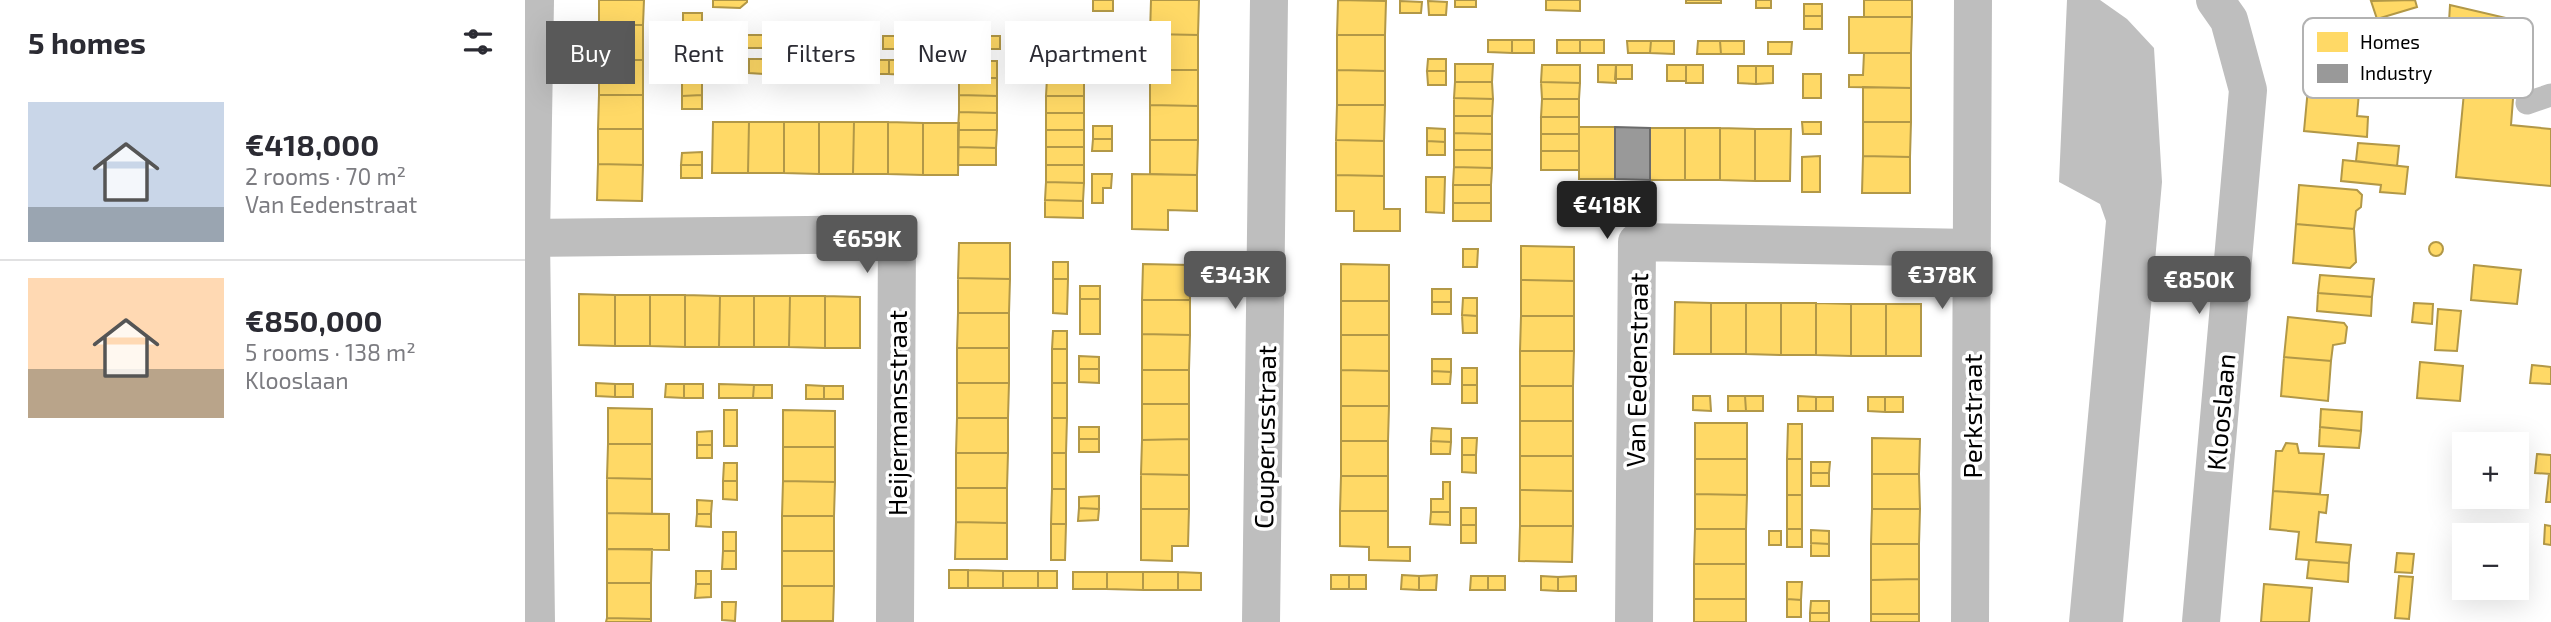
<!DOCTYPE html>
<meta charset="utf-8">
<style>
:root{--surface:#fff;--page:#f2f2f3;--text:#2b2b33;--muted:#7c7c81;--line:#e1e1e2;--accent:#595959}
body{margin:0;font-family:"Exo 2",sans-serif;background:var(--page);color:var(--text);height:100vh;display:flex;flex-direction:column;font-size:26px;white-space:nowrap}
*{box-sizing:border-box;margin:0}
p{font-size:23px;color:var(--muted)}
.icon{flex:none;width:38px;height:38px;fill:none;stroke:currentColor;stroke-width:2;stroke-linecap:round;stroke-linejoin:round}
.map{position:relative;flex:1;overflow:hidden}
.side{display:flex;flex-direction:column;background:var(--surface);width:525px}
.side>*{flex:none}
.top-card{position:absolute;left:21px;top:21px;width:665px;height:63px;display:flex;gap:14px}
.controls{position:absolute;left:1927px;top:432px;display:grid;gap:14px}
.controls a{display:grid;place-items:center;width:77px;height:77px;border-radius:0px;background:var(--surface);box-shadow:0 7px 28px #0002;font-size:35px}
.price{position:absolute;translate:-50% -60px;padding:0 16px;border-radius:7px;background:var(--accent);color:#fff;font-size:23px;line-height:46px;filter:drop-shadow(0 2px 4px #0008)}
.price::after{content:'';position:absolute;left:50%;top:42px;width:21px;height:16px;margin-left:-10px;background:inherit;clip-path:polygon(0 0,100% 0,50% 100%)}
.price.selected{background:#222;color:#fff}
ul{padding:0;list-style:none}
li{display:flex;align-items:center;gap:21px;height:175px;padding:0 28px}
li+li{border-top:2px solid var(--line)}
li span{display:grid;place-items:center;flex:none;width:196px;height:140px;border-radius:0px;color:#555}
li>.icon{margin-inline-start:auto}
span .icon{width:84px;height:84px;fill:#fffc;stroke-width:1}
li b{font-size:30px}
h2{display:flex;justify-content:space-between;align-items:center;height:84px;padding:0 28px;font-size:30px}
.tag{padding:0 24px;border-radius:0px;background:var(--surface);box-shadow:0 7px 28px #0002;font-size:24px;line-height:63px}
.tag.selected{background:var(--accent);color:#fff}
main{display:flex;flex:1;min-height:0}
.map>svg:first-child{display:block}
</style>
<main>
<section class="side">
<h2>5 homes<svg class="icon" aria-label="filters" viewBox="0 0 24 24"><path d="M4 7h16M4 17h16"/><circle cx="9" cy="7" r="2"/><circle cx="15" cy="17" r="2"/></svg></h2>
<ul>
<li><span style="background:linear-gradient(#c9d6e8 75%,#9aa5b1 0)"><svg class="icon" aria-label="home" viewBox="0 0 24 24"><path d="M3 11l9-7 9 7M6 9v11h12V9"/></svg></span><div><b>€418,000</b><p>2 rooms · 70 m²</p><p>Van Eedenstraat</p></div></li>
<li><span style="background:linear-gradient(#ffd9b3 65%,#b9a48a 0)"><svg class="icon" aria-label="home" viewBox="0 0 24 24"><path d="M3 11l9-7 9 7M6 9v11h12V9"/></svg></span><div><b>€850,000</b><p>5 rooms · 138 m²</p><p>Klooslaan</p></div></li>
</ul>
</section>
<div class="map">
<svg width="2026" height="622" viewBox="0 0 2026 622">
<rect width="100%" height="100%" fill="#fff"/>
<path fill="#bfbfbf" d="M1542,0h33l27,19 27,29 8,134 -39,440h-54l37,-401 -6,-17 -41,-22z"/>
<path fill="#ffd966" stroke="#b29847" stroke-width="2" d="M74,0h45l-1,25h-44z
M188,0h34v2l-7,6 -27,-1z
M568,0h20v11h-20z
M626,0h48l-1,35 -48,-1z
M813,0l48,1 -1,34h-48z
M930,0h21v7h-21z
M1021,0h34v11l-34,-1z
M1161,0h35v3h-35z
M1231,0h15v8h-15z
M1339,0h48v17h-48z
M1890,0l2,7 -40,12 -6,-18z
M875,1l22,1 -1,11h-21z
M903,1l19,1 -1,13h-17z
M1279,4h18v12h-18z
M1925,5l56,13 -2,25 -56,-5z
M158,13h19v13l-19,-1z
M1279,16h18v13h-18z
M1324,17h63l-1,36h-62z
M74,25h44v35h-44z
M158,25l19,1v13h-20z
M625,34l48,1v35h-48z
M219,35h22v13h-23z
M241,35h24v13h-24z
M288,35h23v13h-23z
M311,35l24,1v13l-24,-1z
M812,35h48v36l-48,-1z
M358,36h23v13h-23z
M381,36h24v13h-24z
M428,36h23v13h-23z
M451,36h24v13h-24z
M498,36h24v14h-24z
M522,36h23v14h-23z
M1935,39l44,4 -4,42 14,1 -3,39 40,4v57l-95,-9 9,-95 -9,-1z
M963,40h24v13l-24,-1z
M987,40h22v13h-22z
M1032,40h23v13h-23z
M1055,40h24v13h-24z
M1102,41h24l-1,12h-22z
M1126,41h23v13l-24,-1z
M1173,41h22l1,13h-24z
M1195,41h24v13h-23z
M1243,42h24l-1,12h-23z
M1339,53h47v35l-62,-1v-12h14z
M568,56h20l-1,13 -19,1z
M206,58l18,1v14h-17z
M224,59h17v15l-17,-1z
M277,59h17v15h-17z
M294,59h18v15h-18z
M903,59h18v12h-19z
M74,60h44v35h-44z
M346,60h18v14h-18z
M364,60h17v15l-17,-1z
M417,60l17,1v14h-18z
M434,61h38v17h-38z
M522,61h37v18l-37,-1z
M930,64h38l-1,18h-37z
M1017,65h38v18l-39,-1z
M1073,65h18v18l-18,-1z
M1091,65h16v14h-17z
M1142,65h19v16h-19z
M1161,65h17v18h-17z
M1213,66h18v18l-18,-1z
M1231,66h17v17l-17,1z
M587,69l1,12h-20v-11z
M625,70h48v36l-48,-1z
M812,70l48,1v34h-48z
M902,71h19v14h-18z
M1278,74h18v24h-18z
M434,78h38v18l-38,-1z
M522,78l37,1v17h-38z
M930,82h37l1,17 -39,-1z
M1016,82l39,1 -1,16h-37z
M157,83h20v12l-20,1z
M1338,87l48,1v34h-48z
M1783,88l51,4 -2,24 11,1 -1,20 -63,-6z
M74,95h44v34h-45z
M177,95v14h-20v-13z
M434,95l38,1v17l-38,-1z
M521,96h38v17h-38z
M929,98l39,1 -1,17h-38z
M1017,99h37v18h-38z
M625,105l48,1v34h-48z
M812,105h48l-1,36 -48,-1z
M434,112l38,1v17h-39z
M521,113h38v17h-38z
M929,116h38v18l-38,-1z
M1016,117h38v17h-38z
M188,122h36l-1,51h-36z
M224,122h35v51h-36z
M259,122h35v52l-35,-1z
M294,122h35l-1,52h-34z
M329,122h34v52h-35z
M363,122l35,1v52l-35,-1z
M1277,122h19v12h-18z
M1338,122h48l-1,35 -47,-1z
M398,123h36l-1,52h-35z
M568,126h19v13h-19z
M1054,127h36v52h-36z
M902,128l18,1v13l-18,-1z
M1125,128h35v52h-35z
M1160,128h35v52h-35z
M1195,128l35,1v52l-35,-1z
M73,129h45v36l-45,-1z
M1230,129h36l-1,52h-35z
M433,130h39l-1,18 -38,-1z
M521,130h38v17h-38z
M929,133l38,1v16h-38z
M1016,134h38v17h-38z
M568,139h19v12h-20z
M625,140h48l-1,35 -47,-1z
M811,140l48,1v35l-48,-1z
M902,141l18,1v13h-18z
M1833,143l41,3 -2,20 -41,-5z
M433,147l38,1v17h-38z
M521,147h38v18h-38z
M929,150h38v18l-38,-1z
M1016,151h38v19h-38z
M177,152v13h-21l1,-12z
M1295,156v36h-18v-35z
M1338,156l47,1v36h-48z
M1818,160l65,7 -3,27 -25,-2 1,-7 -40,-4z
M73,164l45,1 -1,36 -45,-1z
M156,165h21v13h-21z
M521,165h38v18l-38,-1z
M929,167l38,1 -1,17h-38z
M567,174h20l-1,14h-8v15h-11z
M607,174l65,1v36l-29,-1v20l-36,-1z
M811,175l48,1v33h16v22h-46v-20h-18z
M901,177h19l-1,36 -18,-1z
M521,182l38,1 -1,18 -38,-1z
M928,185h38v18h-38z
M1774,185l58,5 5,5 -1,12 -5,4 -2,18 -58,-5z
M520,200l38,1v17l-38,-1z
M928,203h38v18h-38z
M1771,224l58,5 2,33 -6,6 -57,-5z
M1904 249a7 7 0 1 1 14 0a7 7 0 1 1-14 0Z
M434,243h51v36l-52,-1z
M996,246l53,1v34l-53,-1z
M938,249h15l-1,18h-14z
M528,262h15v17h-15z
M618,264l47,1v35h-48z
M816,264l48,1v36h-48z
M1949,265l47,5 -4,34 -46,-4z
M1795,275l54,4 -2,18 -54,-4z
M433,278l52,1 -1,34h-51z
M528,279h15l-1,35 -14,-1z
M996,280l53,1v35h-53z
M555,286h20v13h-20z
M907,289h19v13h-19z
M1793,293l54,4 -1,19 -54,-5z
M54,294l36,1v51l-36,-1z
M90,295h35v51h-35z
M125,295h35v52l-35,-1z
M160,295l35,1 -1,51h-34z
M195,296h34v51h-35z
M229,296h36l-1,51h-35z
M265,296h35v52l-36,-1z
M300,296l35,1v51h-35z
M938,298h14v18l-15,-1z
M555,299h20v35h-20z
M617,300h48v35l-48,-1z
M816,301h48v34h-48z
M907,302h19v12h-19z
M1150,302l36,1v51h-37z
M1186,303h35v51h-35z
M1221,303h35v52l-35,-1z
M1256,303h35v52h-35z
M1291,303l35,1v52l-35,-1z
M1889,303l19,1 -1,20 -20,-2z
M1326,304h35v52h-35z
M1361,304h35v52h-35z
M1913,309l23,2 -4,40 -22,-1z
M433,313h51v35h-52z
M937,315l15,1v17h-14z
M996,316h53v35h-54z
M1763,317l56,6 3,4 -2,16 -12,2 -2,16 -47,-4z
M528,331h14v18h-15z
M617,334l48,1 -1,35h-47z
M816,335h48v36l-48,-1z
M432,348h52v35h-52z
M527,349h15v34h-15z
M995,351h54l-1,35h-53z
M554,356l20,1v12h-20z
M1759,357l47,4 -3,40 -47,-5z
M907,359h19v13l-19,-1z
M1895,362l43,4 -3,35 -43,-3z
M2007,365l19,2v17l-21,-1z
M937,368h15v17h-15z
M554,369h20v14l-20,-1z
M617,370h47v34h-47z
M816,370l48,1v35h-48z
M907,371l19,1 -1,12h-18z
M71,383l19,1v13l-19,-1z
M432,383h52l-1,35h-51z
M527,383h15v35h-15z
M90,384h18v13h-18z
M141,384h18v14l-19,-1z
M159,384h19v14h-19z
M194,384l35,1 -1,13h-34z
M229,385h18v13h-19z
M281,385l18,1v13h-18z
M937,385h15v18h-15z
M299,386h19v13h-19z
M995,386h53v35h-53z
M1168,396h17l1,15 -18,-1z
M1203,396h17l1,15h-18z
M1220,396h18v15h-17z
M1273,396l18,1v14h-18z
M1291,397h17v14h-17z
M1343,397h17v15l-17,-1z
M1360,397h18v15h-18z
M617,404h47v35l-47,1z
M816,406h48l-1,35h-47z
M83,408l44,1v35h-44z
M1796,409l41,3 -1,19 -41,-4z
M199,410h13v36h-13z
M258,410l52,1v36h-52z
M432,418h51v35h-52z
M527,418h15l-1,35h-14z
M995,421h53v35h-53z
M1170,423h52v36h-52z
M1263,424h14v35h-15z
M554,427h20v12h-20z
M1795,427l41,4 -2,17 -40,-2z
M907,428l19,1v13l-20,-1z
M187,431v14h-15v-13z
M937,438h15l-1,17h-14z
M1347,438l48,1 -1,35h-47z
M554,439h20v13h-20z
M664,439v36l-48,-1 1,-34z
M816,441h47v35h-47z
M906,441l20,1 -1,12h-19z
M1761,443l11,1 2,9 25,1 -4,40 -47,-3 3,-40h6z
M83,444h44v35l-45,-1z
M172,445h15v13h-15z
M258,447h52v35l-52,-1z
M431,453h52l-1,35h-51z
M527,453h14v36h-14z
M2012,454l14,1v19l-16,-1z
M937,455h14v18l-14,-1z
M995,456h53v35l-53,-1z
M1170,459h52v36l-52,-1z
M1262,459h15v36h-15z
M1286,462h19l-1,11h-18z
M199,463h13v18h-14z
M1286,473h18v13h-18z
M616,474l48,1v34h-48z
M1347,474h47l1,35h-48z
M2024,474h2v28h-5z
M816,476h47v35h-48z
M82,478l45,1v35l-45,-1z
M198,481h14v19l-14,-1z
M258,481l52,1 -1,34h-52z
M918,482h7v30h-19v-13h12z
M431,488h51v35l-51,-1z
M527,489h14v35h-15z
M995,490l53,1v35h-53z
M1748,491l55,4 -2,18 -7,-1 -3,30 35,3 -2,18 -53,-4 3,-27 -29,-3z
M1170,494l52,1 -1,34h-51z
M1262,495h15v34h-15z
M574,496v13l-20,-1v-11z
M172,500l15,1 -1,13h-14z
M554,508l20,1 -1,11 -20,1z
M936,508h15v17h-15z
M616,509h48l-1,37h-16v15l-31,-1z
M1347,509h48l-1,35h-48z
M815,511h48v36h22v14l-41,-1v-13l-29,-1z
M906,512h19v13l-20,-1z
M82,513l62,1v36l-62,-1z
M172,514h14v13l-15,-1z
M257,516h52v35h-52z
M431,522l51,1v36h-52z
M526,524h15l-1,36h-14z
M936,525h15v18h-15z
M2020,525l6,1v19l-7,-1z
M995,526h53l-1,36 -53,-1z
M1170,529h51v35h-52z
M1262,529h15v18h-15z
M1286,530l18,1v13l-18,-1z
M1244,531h12v14h-12z
M198,532h13v19h-13z
M1286,543l18,1v12h-18z
M1346,544h48v35l-48,1z
M82,549h45l-1,34h-44z
M198,551h13v18h-14z
M257,551h52v35h-52z
M1872,553l17,1 -2,19 -17,-1z
M1784,560l40,3 -1,19 -41,-4z
M1169,564h52v35h-52z
M424,570h19v18h-19z
M443,570l35,1v17h-35z
M171,571h15v13h-15z
M478,571h35v17h-35z
M513,571h19v17h-19z
M548,572h34v17h-34z
M582,572h36v18l-36,-1z
M618,572h35v18h-35z
M653,572l23,1v17h-23z
M806,575h18v14h-18z
M824,575h17v14h-17z
M877,575l17,1v14l-18,-1z
M912,575l-1,15h-17v-14z
M946,576h17v14h-18z
M963,576h17v14h-17z
M1016,576l17,1v14l-17,-1z
M1051,576v15h-18v-14z
M1874,576l14,1 -4,42 -14,-1z
M1394,579v35h-48v-34z
M1262,582h15l-1,18 -14,-1z
M82,583h44v36l-44,-1z
M171,584h15v13l-16,1z
M1739,584l48,4 -3,34h-48z
M257,586h52l-1,35h-51z
M1169,599h52v23h-52z
M1262,599l14,1v17h-14z
M1286,601h18v12h-19z
M197,602h14l-1,19 -13,-1z
M1285,613h19v9h-19z
M1346,614h48v8h-48z
M82,618l44,1v3h-45z"/>
<path fill="#999" stroke="#6b6b6b" stroke-width="2" d="M1090,127l35,1v52l-35,-1z"/>
<g fill="none" stroke-linecap="round" stroke-linejoin="round">
<path stroke="#bebebe" stroke-width="23" d="M2002,103l24,-8"/>
<path stroke="#bebebe" stroke-width="38" d="M10,0l-4,238 5,384
M0,238l372,-4 -2,388
M736,622l8,-622
M1109,622l3,-380 335,6
M1445,622l3,-622
M1676,622l47,-532 -19,-70 -14,-20"/>
</g>
<g text-anchor="middle" dominant-baseline="central" stroke-width="7" stroke-linejoin="round" paint-order="stroke">
<g font-size="26" fill="#000" stroke="#fff">
<text transform="translate(1111 370) rotate(-89)">Van Eedenstraat</text>
<text transform="translate(1695 412) rotate(-85)">Klooslaan</text>
<text transform="translate(371 413) rotate(-90)">Heijermansstraat</text>
<text transform="translate(1446 416) rotate(-90)">Perkstraat</text>
<text transform="translate(739 437) rotate(-89)">Couperusstraat</text>
</g>
</g>
<rect x="1778" y="18" width="230" height="80" rx="10" fill="#fff" stroke="#b2b2b2" stroke-width="2"/>
<rect x="1792" y="32" width="31" height="20" fill="#ffd966"/>
<rect x="1792" y="64" width="31" height="19" fill="#999"/>
<g font-size="19" fill="#000">
<text x="1835" y="49">Homes</text>
<text x="1835" y="80">Industry</text>
</g>
</svg>
<div class="controls">
<a>+</a>
<a>−</a>
</div>
<b class="price selected" style="left:1082px;top:241px">€418K</b>
<b class="price" style="left:342px;top:275px">€659K</b>
<b class="price" style="left:710px;top:311px">€343K</b>
<b class="price" style="left:1417px;top:311px">€378K</b>
<b class="price" style="left:1674px;top:316px">€850K</b>
<div class="top-card">
<a class="tag selected">Buy</a>
<a class="tag">Rent</a>
<a class="tag">Filters</a>
<a class="tag">New</a>
<a class="tag">Apartment</a>
</div>
</div>
</main>
